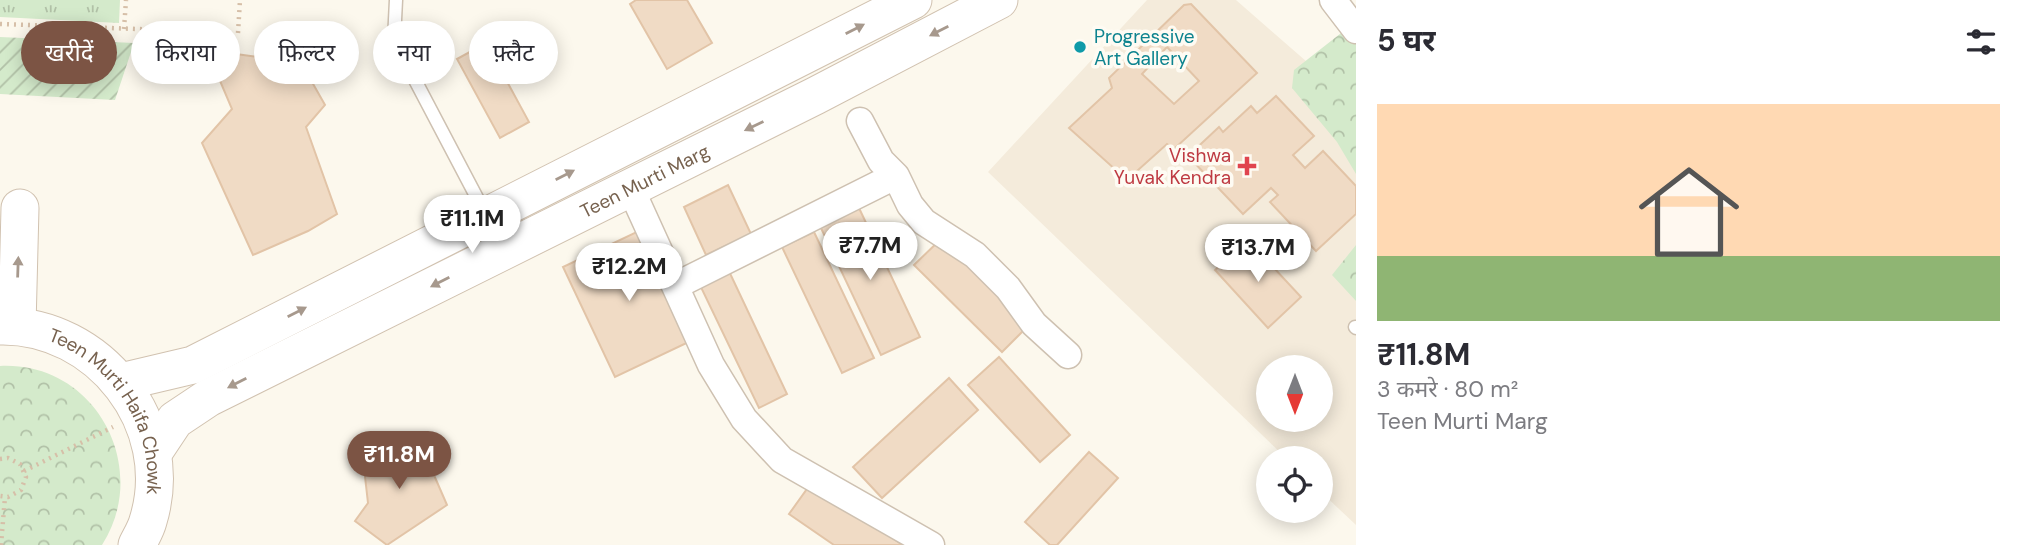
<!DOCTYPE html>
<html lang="hi">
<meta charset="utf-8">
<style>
:root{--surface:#fff;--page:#f2f2f3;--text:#2b2b33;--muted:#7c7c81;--line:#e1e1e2;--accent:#7c5444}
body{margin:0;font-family:"DM Sans","Noto Sans Devanagari",sans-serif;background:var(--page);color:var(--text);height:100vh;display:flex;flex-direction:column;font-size:26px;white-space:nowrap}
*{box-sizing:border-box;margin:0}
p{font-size:23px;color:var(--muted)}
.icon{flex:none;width:38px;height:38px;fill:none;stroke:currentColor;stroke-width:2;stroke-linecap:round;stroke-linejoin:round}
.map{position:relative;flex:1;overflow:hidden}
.details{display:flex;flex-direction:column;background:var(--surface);width:665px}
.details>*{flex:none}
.top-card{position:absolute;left:21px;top:21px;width:665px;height:63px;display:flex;gap:14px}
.needle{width:46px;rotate:180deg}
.buttons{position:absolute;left:1256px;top:355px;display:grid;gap:14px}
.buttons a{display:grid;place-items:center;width:77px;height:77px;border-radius:50%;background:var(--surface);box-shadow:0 4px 18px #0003;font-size:35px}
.price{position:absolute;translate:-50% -60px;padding:0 16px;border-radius:24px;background:#fff;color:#222;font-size:23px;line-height:46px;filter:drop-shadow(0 2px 4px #0008)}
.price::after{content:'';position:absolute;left:50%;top:42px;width:21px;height:16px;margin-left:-10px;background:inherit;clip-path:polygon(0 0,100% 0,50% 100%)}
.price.active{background:var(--accent);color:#fff}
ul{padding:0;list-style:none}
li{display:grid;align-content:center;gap:14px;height:371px;padding:0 21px}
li+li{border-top:2px solid var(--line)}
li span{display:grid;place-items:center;height:217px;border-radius:0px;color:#555}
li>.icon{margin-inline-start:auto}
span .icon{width:126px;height:126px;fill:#fffc;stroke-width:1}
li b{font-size:30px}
h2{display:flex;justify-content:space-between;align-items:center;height:84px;padding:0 21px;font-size:30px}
.pill{padding:0 24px;border-radius:32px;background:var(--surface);box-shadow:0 4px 18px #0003;font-size:24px;line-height:63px}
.pill.active{background:var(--accent);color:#fff}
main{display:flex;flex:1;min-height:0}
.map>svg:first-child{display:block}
</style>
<main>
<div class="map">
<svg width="1356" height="545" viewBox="0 0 1356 545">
<defs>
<pattern id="grass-tufts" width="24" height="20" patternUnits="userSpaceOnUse" patternTransform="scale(1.75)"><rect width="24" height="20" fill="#d4eacb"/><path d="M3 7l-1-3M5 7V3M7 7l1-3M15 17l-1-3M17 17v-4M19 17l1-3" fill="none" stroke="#b1c1a7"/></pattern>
<pattern id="park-crowns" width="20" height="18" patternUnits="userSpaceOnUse" patternTransform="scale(1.75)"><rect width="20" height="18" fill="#d4eacb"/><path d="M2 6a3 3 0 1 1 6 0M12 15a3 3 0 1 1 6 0" fill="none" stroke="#b1c1a7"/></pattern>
<pattern id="garden-furrows" width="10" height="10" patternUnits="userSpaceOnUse" patternTransform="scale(1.75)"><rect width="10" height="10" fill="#d4eacb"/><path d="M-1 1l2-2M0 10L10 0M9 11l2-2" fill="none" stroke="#b1c1a7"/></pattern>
</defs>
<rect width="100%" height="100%" fill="#fcf8ed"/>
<path fill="#f4ebdb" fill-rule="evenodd" d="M1147,0h89l86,75 34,23v427l-35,-33v-34h-35l-298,-286zM1269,368h52v52h-52z"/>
<path fill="url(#grass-tufts)" d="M0,0h120l-1,23 -119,-6z"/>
<path fill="url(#park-crowns)" d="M1345,30l11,13v131l-19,-32 -45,-54 2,-18z
M1356,245v56l-24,-26z
M0,366c95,-5 152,101 102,179h-102z"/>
<path fill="url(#garden-furrows)" d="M0,37l134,6 -19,57 -115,-6z"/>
<path fill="#f0dbc5" stroke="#e2c4a7" stroke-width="2" fill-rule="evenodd" d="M636,0h51l25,43 -45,26 -37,-65z
M1191,4l66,69 -83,76 -7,-5 -40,36 -58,-52 43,-40 -3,-10 75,-73zM1167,47l32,34 -25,23 -32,-30z
M486,43l43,79 -29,16 -43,-79z
M236,54l44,6 28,15 17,30 -19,22 31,87 -29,17 -55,24 -51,-112 30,-34 -17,-40z
M1276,96l38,40 -21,19 12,13 18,-17 33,35v28l-40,37 -46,-49 8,-7 -7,-7 -28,26 -55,-58 31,-29 4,5 28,-26 6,7z
M728,185l23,49 -45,21 -22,-48z
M859,208l61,129 -39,18 -61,-129z
M643,229l52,110 -80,38 -52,-110z
M814,232l60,126 -32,15 -60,-126z
M942,238l87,87 -27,27 -88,-87z
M1248,240l53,57 -33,31 -53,-58z
M727,267l60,127 -28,14 -61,-127z
M999,357l71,78 -30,27 -72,-77z
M949,378l29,32 -96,88 -29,-31z
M417,436l30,69 -60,40 -32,-24 13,-18 -5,-44z
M1089,452l29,26 -61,67h-7l-25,-23z
M812,482l89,62v1h-67l-45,-31z"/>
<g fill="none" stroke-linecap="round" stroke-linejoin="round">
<defs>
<path id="lane" d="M396,0l-2,40 92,175
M1355,327l1,1"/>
<path id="street" d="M1333,0l23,30
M860,121l21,40 15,15 14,29 14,17 51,33 33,33 26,36 34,31
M630,187l81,178 33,54 38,41 149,85
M675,286l214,-107"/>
<g id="secondary">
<path id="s1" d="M0,326c99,-2 178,98 148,195 -2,8 -7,16 -11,24"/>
<path d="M17,326l3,-118"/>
<path d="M121,382l72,-17 720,-365"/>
<path id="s2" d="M153,453l22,-33 33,-22 607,-302 184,-96"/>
</g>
</defs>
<use href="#lane" stroke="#cec1b1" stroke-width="15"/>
<use href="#street" stroke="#cec1b1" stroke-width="29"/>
<use href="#secondary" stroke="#d1c2b0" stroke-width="39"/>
<path stroke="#d6bfa8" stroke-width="4.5" stroke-dasharray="2 5" stroke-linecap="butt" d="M0,24l164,6
M124,29l2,-29
M238,33l2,-33
M0,459l8,-1 12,6 6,13 -5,13 -13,7 -8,-1
M24,471l89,-44
M1,545l4,-48"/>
<use href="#lane" stroke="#fff" stroke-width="12"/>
<use href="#street" stroke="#fff" stroke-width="26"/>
<use href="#secondary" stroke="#fff" stroke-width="37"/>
</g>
<defs><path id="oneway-solid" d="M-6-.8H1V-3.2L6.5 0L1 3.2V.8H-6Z" transform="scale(1.75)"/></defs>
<g fill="#a7998d">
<use href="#oneway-solid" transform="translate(855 29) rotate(-27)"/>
<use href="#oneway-solid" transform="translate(939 31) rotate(153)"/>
<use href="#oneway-solid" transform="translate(754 126) rotate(154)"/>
<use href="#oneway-solid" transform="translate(565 175) rotate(-27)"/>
<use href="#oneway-solid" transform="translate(18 267) rotate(-88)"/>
<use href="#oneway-solid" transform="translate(440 282) rotate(153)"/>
<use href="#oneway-solid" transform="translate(297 312) rotate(-27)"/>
<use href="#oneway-solid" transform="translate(237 383) rotate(153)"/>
</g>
<circle fill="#0f9aa8" stroke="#fefbf3" stroke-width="2.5" cx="1080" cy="47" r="7"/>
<path fill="#e0444e" stroke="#fefbf3" stroke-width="2.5" d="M1243.5 155.5h7v7h7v7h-7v7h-7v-7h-7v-7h7z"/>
<g text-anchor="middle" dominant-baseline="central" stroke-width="7" stroke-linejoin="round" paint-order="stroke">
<g font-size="19" fill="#0d838f" stroke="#fefbf3" text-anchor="start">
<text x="1094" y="36">Progressive<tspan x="1094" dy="22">Art Gallery</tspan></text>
</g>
<g font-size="19" fill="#be3a42" stroke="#fefbf3" text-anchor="end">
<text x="1231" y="155">Vishwa<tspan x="1231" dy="22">Yuvak Kendra</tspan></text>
</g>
<g font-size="19" fill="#77624f" stroke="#fefbf3">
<text stroke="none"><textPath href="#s2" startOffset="567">Teen Murti Marg</textPath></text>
<text stroke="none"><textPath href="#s1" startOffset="154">Teen Murti Haifa Chowk</textPath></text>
</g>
</g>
</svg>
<div class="buttons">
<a><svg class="needle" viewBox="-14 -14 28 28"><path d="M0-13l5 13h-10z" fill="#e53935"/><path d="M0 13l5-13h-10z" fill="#7c7c81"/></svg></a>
<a><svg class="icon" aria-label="locate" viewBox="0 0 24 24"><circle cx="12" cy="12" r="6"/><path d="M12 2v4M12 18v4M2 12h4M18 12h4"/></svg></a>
</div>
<b class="price" style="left:472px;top:255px">₹11.1M</b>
<b class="price" style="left:870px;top:282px">₹7.7M</b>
<b class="price" style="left:1258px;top:284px">₹13.7M</b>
<b class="price" style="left:629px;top:303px">₹12.2M</b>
<b class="price active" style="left:399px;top:491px">₹11.8M</b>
<div class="top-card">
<a class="pill active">खरीदें</a>
<a class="pill">किराया</a>
<a class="pill">फ़िल्टर</a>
<a class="pill">नया</a>
<a class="pill">फ़्लैट</a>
</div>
</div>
<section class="details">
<h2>5 घर<svg class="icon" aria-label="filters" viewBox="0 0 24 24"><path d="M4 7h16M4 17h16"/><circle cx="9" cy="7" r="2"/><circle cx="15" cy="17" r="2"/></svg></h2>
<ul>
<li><span style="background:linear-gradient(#ffd9b3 70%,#8fb573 0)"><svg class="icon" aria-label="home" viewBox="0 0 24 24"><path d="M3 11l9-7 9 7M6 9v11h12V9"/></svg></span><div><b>₹11.8M</b><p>3 कमरे · 80 m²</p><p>Teen Murti Marg</p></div></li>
</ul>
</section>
</main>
